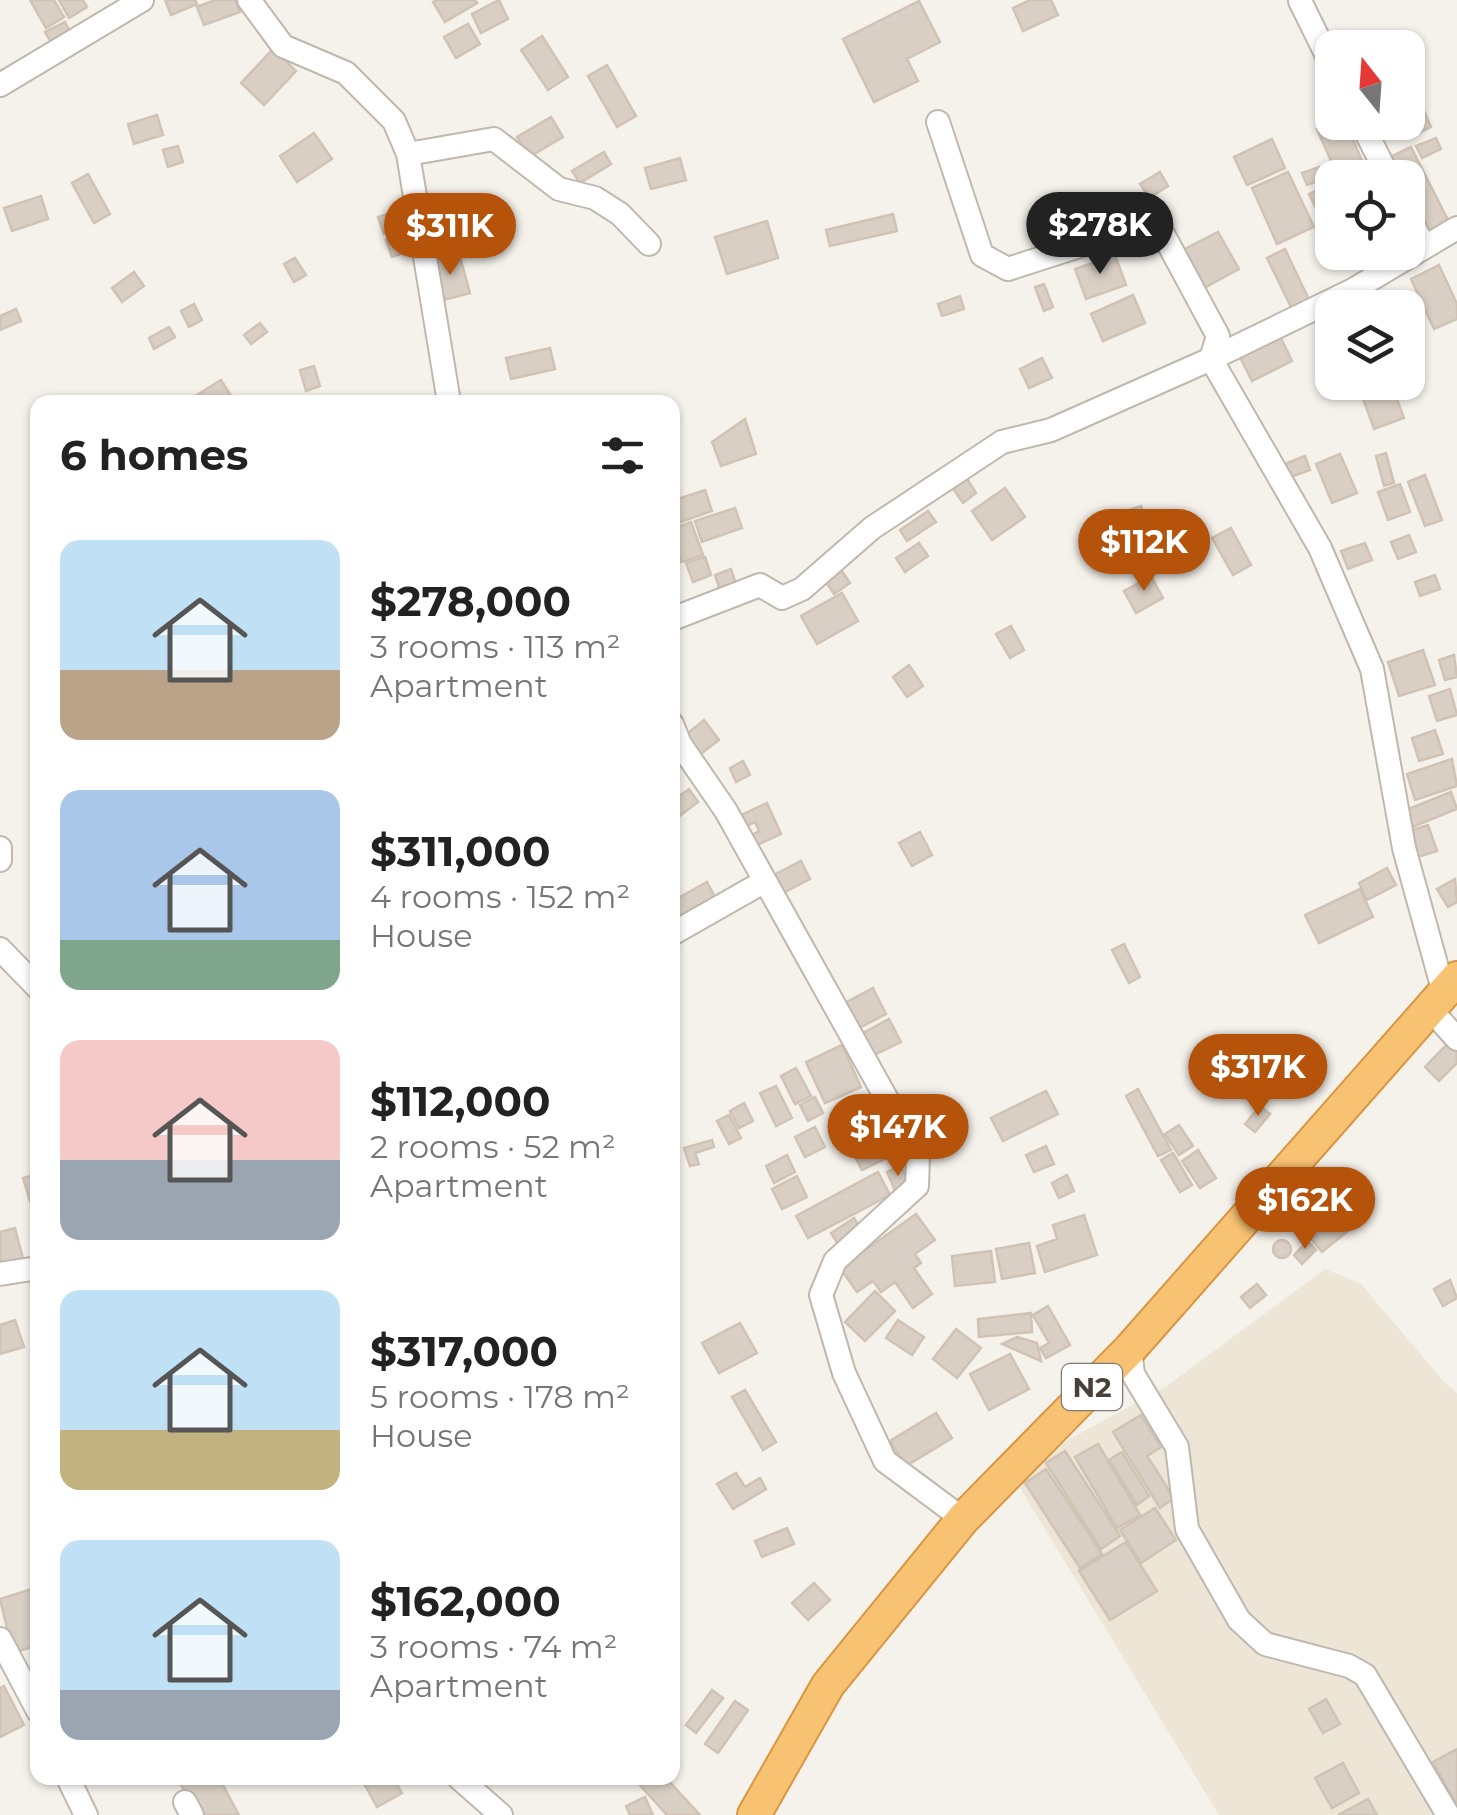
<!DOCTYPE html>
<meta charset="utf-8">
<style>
:root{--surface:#fff;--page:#f6f6f6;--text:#222;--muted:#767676;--accent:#b45309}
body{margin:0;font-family:Montserrat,sans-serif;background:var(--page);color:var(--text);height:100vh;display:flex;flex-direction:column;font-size:38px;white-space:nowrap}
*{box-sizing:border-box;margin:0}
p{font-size:32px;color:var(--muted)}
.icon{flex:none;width:55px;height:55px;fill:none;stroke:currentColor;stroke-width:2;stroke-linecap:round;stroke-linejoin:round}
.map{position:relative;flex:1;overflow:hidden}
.drawer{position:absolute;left:30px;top:395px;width:650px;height:1390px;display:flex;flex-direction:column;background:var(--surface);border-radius:20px;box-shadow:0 2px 8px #0004}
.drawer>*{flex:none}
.needle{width:65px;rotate:343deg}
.tools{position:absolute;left:1315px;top:30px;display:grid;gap:20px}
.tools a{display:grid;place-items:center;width:110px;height:110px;border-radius:20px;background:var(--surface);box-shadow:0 2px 8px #0004;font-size:50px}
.price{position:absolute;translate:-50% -85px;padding:0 22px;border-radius:35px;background:var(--accent);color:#fff;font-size:32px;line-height:65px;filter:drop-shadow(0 2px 5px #0008)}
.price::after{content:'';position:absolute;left:50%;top:60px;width:30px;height:22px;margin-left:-15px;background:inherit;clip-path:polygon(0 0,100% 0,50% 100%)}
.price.active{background:#222;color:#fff}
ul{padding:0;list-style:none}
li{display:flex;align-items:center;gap:30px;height:250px;padding:0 30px}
li span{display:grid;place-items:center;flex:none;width:280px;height:200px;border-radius:20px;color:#555}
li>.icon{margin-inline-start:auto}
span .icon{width:120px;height:120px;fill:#fffc;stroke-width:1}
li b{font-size:42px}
h2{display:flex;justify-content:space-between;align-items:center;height:120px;padding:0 30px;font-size:42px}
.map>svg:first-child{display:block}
</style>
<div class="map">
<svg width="1457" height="1815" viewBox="0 0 1457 1815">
<rect width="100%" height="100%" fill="#f5f1eb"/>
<path fill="#ede5d5" d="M1325,1269l36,15 84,99 12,10v422h-238l-199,-327 3,-8 36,-35 108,-59z"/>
<path fill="#d9cfc4" stroke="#d1c3b4" stroke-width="2.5" d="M30,0h24l10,17 -18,11z
M59,0h24l4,7 -18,11z
M165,0h30l2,4 -26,11z
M215,0h20l5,12 -36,13 -7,-18z
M437,0h38l2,3 -32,19 -12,-20z
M499,0l9,19 -27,14 -9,-19z
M1030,0h21l7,15 -35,16 -10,-23z
M919,1l21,41 -33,17 11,22 -44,21 -31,-63z
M65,22l6,12 -19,10 -7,-12z
M468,24l12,20 -24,14 -12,-21z
M542,36l26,41 -20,13 -27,-40z
M273,49l23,22 -32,34 -23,-22z
M607,65l29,51 -19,11 -29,-51z
M1424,111l7,16 -17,8 -6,-16z
M157,115l6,20 -29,9 -6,-20z
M551,117l12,20 -34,20 -12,-20z
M1332,122h14l16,39 -26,11 -19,-43z
M314,133l18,26 -35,23 -17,-26z
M1436,138l5,11 -19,9 -6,-12z
M1272,139l13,29 -38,17 -13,-28z
M178,146l5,16 -15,5 -5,-17z
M1411,147l40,79 -27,13 -16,-33v-28h-15l-9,-18z
M604,152l7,12 -31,19 -8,-12z
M680,158l6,22 -35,9 -6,-21z
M1319,167l5,12 -17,6 -5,-12z
M1160,172l8,14 -19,12 -9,-14z
M1288,172l26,55 -37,17 -25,-56z
M88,174l22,40 -16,9 -22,-40z
M1332,183v50l-3,2 -20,-41z
M41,196l7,23 -36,12 -8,-23z
M400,210l5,16 -21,8 -6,-17z
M893,214l4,17 -67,15 -4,-16z
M767,221l11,37 -51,16 -12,-37z
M1218,232l21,37 -35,19 -21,-38z
M406,234l6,16 -20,7 -6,-17z
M1285,249l26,55 -17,9 -27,-55z
M459,254l11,39 -30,8 -10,-39z
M1115,255l11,30 -40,14 -11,-30z
M295,258l11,17 -12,7 -10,-18z
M1439,265l18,39v15l-23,10 -23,-50z
M134,272l10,14 -22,16 -10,-14z
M1044,284l9,23 -9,4 -9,-24z
M1133,295l12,28 -42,18 -12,-27z
M960,296l4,13 -22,7 -4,-12z
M194,304l8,16 -13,7 -8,-16z
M16,309l5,12 -21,9v-14z
M260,323l7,9 -16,12 -7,-9z
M169,327l6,10 -21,12 -5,-11z
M1278,332l14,29 -40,20 -14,-28z
M550,348l5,21 -44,10 -5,-21z
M1042,358l10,20 -23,10 -9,-19z
M314,366l6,20 -14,5 -6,-21z
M221,380l14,22h-49z
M1391,383l13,35 -30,11 -13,-36z
M745,419l11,35 -35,12 -9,-24z
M1386,453l8,30 -10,3 -8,-30z
M1340,454l17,39 -25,10 -16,-39z
M1305,456l5,14 -25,9 -5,-13z
M962,471l14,22 -13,10 -15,-22z
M1425,475l17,45 -17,6 -17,-44z
M1400,484l10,28 -22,8 -10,-28z
M1005,488l20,29 -33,23 -20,-29z
M705,490l7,21 -40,14v-24z
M1141,506l6,17 -44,16 -6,-18z
M735,508l7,20 -40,14 -7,-21z
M928,511l8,11 -29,19 -7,-11z
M691,522l12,33 -22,7 -9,-33z
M1231,528l20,37 -18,10 -21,-37z
M1409,535l7,17 -18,7 -7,-17z
M919,543l9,13 -23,16 -9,-14z
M1365,543l7,17 -24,9 -7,-18z
M705,557l6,18 -18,7 -7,-19z
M838,565l12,18 -16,11 -12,-18z
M731,569l6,18 -16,6 -6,-18z
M1435,575l5,14 -20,7 -5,-14z
M1151,576l12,22 -27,15 -12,-22z
M842,593l16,28 -41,23 -16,-28z
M1011,626l13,24 -14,8 -14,-24z
M1423,650l12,35 -36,11 -11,-34z
M1454,655l3,22 -12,3 -6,-20z
M909,665l14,21 -16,11 -14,-20z
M1450,689l7,26 -20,6 -8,-25z
M704,720l15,20 -21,16 -15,-19z
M1435,730l8,24 -24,7 -7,-23z
M1452,759l5,27 -42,14 -8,-26z
M743,761l7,14 -14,7 -6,-14z
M689,789l9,13 -25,19 -1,-20z
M1451,792l6,17 -45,18 -6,-17z
M767,803l14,31 -28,13 -5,-10 11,-6 -4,-9 -13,6 -5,-11z
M1428,825l9,26 -19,6 -9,-26z
M920,832l12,23 -20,11 -13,-23z
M801,861l9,18 -31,16 -9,-18z
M1387,868l9,17 -29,15 -8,-17z
M1455,879l2,23 -9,5 -11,-18z
M707,882l11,21 -34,19 -11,-21z
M1360,889l13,28 -54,26 -14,-28z
M1124,944l16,33 -11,6 -17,-33z
M873,988l13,26 -27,14 -14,-25z
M889,1019l12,23 -27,13 -11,-22z
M1448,1043l9,9v11l-18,18 -14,-14z
M842,1045l19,42 -36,16 -19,-41z
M1202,1048l16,19 -9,7 -16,-18z
M1272,1052l14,15 -34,34 -15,-15z
M796,1068l15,28 -16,8 -14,-28z
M776,1086l16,32 -16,8 -16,-33z
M1138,1089l33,61 -13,6 -32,-60z
M1046,1091l12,23 -55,27 -12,-23z
M815,1097l8,16 -15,8 -8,-16z
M744,1103l9,18 -14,7 -9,-17z
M1260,1106l10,8 -15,18 -10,-8z
M729,1115l12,23 -12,6 -12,-23z
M1179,1125l14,21 -14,9 -14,-21z
M815,1127l10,20 -20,10 -10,-20z
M881,1136l10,20 -29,14 -10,-19z
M712,1140l2,7 -19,6 4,11 -9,2 -6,-18z
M1046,1146l8,18 -20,8 -8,-17z
M1198,1150l18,28 -16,10 -18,-27z
M1173,1153l19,32 -12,7 -19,-32z
M787,1155l8,17 -21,11 -8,-17z
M901,1166l9,20 -14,7 -9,-21z
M878,1172l12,23 -82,43 -12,-22z
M37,1174l1,24 -8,3 -7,-23z
M1067,1175l7,16 -15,7 -7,-15z
M797,1176l10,21 -25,12 -10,-20z
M1325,1191l29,35 -32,26 -29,-35z
M916,1214l19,26 -20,14 6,9 -7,5 18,26 -19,14 -18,-26 -14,10 -8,-11 -16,11 -17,-24z
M1084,1215l13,40 -52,17 -8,-26 20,-7 -4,-14z
M854,1218l7,12 -23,14 -7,-11z
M15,1228l8,31 -23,6v-33z
M1273 1249a9 9 0 1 1 18 0a9 9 0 1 1-18 0Z
M1308,1241l8,9 -14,14 -8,-9z
M1029,1243l6,30 -33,6 -6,-30z
M991,1251l4,31 -40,4 -3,-30z
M1450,1280l7,18 -14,8 -9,-17z
M1257,1284l9,11 -16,13 -9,-11z
M875,1291l20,20 -30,30 -20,-19z
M1048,1306l22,39 -24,13 -6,-10 9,-5 -16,-28z
M1031,1313l1,19 -53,5 -1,-18z
M15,1320l9,27 -24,7v-29z
M898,1320l26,17 -12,18 -26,-17z
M740,1323l17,30 -38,20 -17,-30z
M956,1329l25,19 -24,30 -24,-19z
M1017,1337l20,6 4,18 -39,-17z
M1010,1354l19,35 -40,21 -19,-36z
M745,1390l31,52 -13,8 -31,-53z
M936,1413l16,25 -46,28 -16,-25z
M1141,1415l20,32 -14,9 27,42 -14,10 -47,-76z
M1098,1444l42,71 -23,13 -42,-71z
M1065,1451l55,85 -19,13 -55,-86z
M1122,1452l27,44 -12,9 -28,-45z
M1046,1469l56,85 -22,14 -55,-85z
M736,1473l9,14 15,-9 6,11 -33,20 -16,-25z
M1155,1508l21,32 -35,23 -21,-33z
M787,1528l7,16 -32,13 -7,-16z
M1126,1542l31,49 -47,29 -31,-49z
M814,1583l16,17 -22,20 -16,-17z
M38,1587v58l-25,8 -13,-54z
M4,1686l20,39 -24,12v-49z
M712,1690l11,8 -27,35 -10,-8z
M1326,1699l14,25 -17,9 -14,-24z
M735,1701l13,9 -30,43 -13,-9z
M1457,1749v56l-24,-43z
M1343,1763l16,30 -27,15 -17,-30z
M185,1778h34l20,37h-42l-18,-34z
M361,1778h32l9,15 -25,14z
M646,1778h20l34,37h-33l-28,-31z
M645,1797l8,18h-23l-4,-9z
M1368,1799l9,16h-39z"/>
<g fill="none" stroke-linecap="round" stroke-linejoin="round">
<defs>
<path id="minor" d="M249,0l34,46 63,27 48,48 14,33 41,248
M1300,1l32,65
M0,85l142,-85
M938,122l44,133 26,14 143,-46 11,9 56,104 -7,23 109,189 52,121 32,179 40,145
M1361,122l28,56
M408,154l86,-15 65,50 36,9 25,16 29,30
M1408,214l15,31
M672,619l88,-34 22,13 20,-9 70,-61 130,-86 49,-12 160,-71 142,-69 104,-62
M672,724l8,20 46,67 192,344 -1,31 -82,75 -14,34 23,78 41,88 78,58
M0,848v12
M672,934l93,-53
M0,949l38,39
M1430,1009l27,30
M0,1274l38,-6
M1130,1349l3,25 44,73 10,82 52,91 26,24 84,22 16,9 83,140
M0,1639l38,72
M68,1778l18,37
M459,1778l42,37
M185,1802l7,13"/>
<path id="highway" d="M754,1815l74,-130 135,-166 167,-170 327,-371"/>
</defs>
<use href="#minor" stroke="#c0b8ad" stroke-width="26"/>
<use href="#highway" stroke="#d89642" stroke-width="36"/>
<use href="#minor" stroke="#fff" stroke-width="22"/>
<use href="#highway" stroke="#f8c273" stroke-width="32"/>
</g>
<g text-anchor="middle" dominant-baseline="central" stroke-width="8" stroke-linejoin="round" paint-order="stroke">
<rect fill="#fff" stroke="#807a74" stroke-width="2.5" x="1062" y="1364" width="60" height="46" rx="8"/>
<g font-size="28" font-weight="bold" fill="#494139">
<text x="1092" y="1387">N2</text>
</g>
</g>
</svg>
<div class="tools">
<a><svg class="needle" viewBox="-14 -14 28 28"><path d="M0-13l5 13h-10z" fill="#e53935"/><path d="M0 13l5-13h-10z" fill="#767676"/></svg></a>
<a><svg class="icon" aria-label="locate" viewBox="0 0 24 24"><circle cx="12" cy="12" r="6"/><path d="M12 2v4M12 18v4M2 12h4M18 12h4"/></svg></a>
<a><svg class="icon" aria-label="layers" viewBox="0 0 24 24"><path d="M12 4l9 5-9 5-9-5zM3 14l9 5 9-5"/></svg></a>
</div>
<b class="price active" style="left:1100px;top:277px">$278K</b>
<b class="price" style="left:450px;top:278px">$311K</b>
<b class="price" style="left:1144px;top:594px">$112K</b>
<b class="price" style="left:1258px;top:1119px">$317K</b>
<b class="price" style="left:898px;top:1179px">$147K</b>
<b class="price" style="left:1305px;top:1252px">$162K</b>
<section class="drawer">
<h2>6 homes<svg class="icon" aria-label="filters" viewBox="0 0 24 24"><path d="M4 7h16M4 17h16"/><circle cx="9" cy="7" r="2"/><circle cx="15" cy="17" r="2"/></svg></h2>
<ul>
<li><span style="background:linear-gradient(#bfe0f5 65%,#b9a48a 0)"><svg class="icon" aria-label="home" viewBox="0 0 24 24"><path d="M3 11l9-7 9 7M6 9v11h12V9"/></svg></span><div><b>$278,000</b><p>3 rooms · 113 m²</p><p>Apartment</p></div></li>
<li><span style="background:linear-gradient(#a9c7e8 75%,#7fa58c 0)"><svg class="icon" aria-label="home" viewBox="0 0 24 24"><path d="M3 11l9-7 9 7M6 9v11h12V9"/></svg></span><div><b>$311,000</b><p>4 rooms · 152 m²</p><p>House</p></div></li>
<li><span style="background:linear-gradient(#f6c9c9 60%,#9aa5b1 0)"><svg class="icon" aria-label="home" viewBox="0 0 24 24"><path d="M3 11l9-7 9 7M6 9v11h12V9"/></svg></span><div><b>$112,000</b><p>2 rooms · 52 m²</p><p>Apartment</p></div></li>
<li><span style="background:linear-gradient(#bfe0f5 70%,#c2b280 0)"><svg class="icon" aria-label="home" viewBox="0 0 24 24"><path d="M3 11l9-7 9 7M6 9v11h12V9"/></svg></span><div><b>$317,000</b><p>5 rooms · 178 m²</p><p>House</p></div></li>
<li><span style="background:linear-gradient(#bfe0f5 75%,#9aa5b1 0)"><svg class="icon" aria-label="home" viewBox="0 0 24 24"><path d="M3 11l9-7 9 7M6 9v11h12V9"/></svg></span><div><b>$162,000</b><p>3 rooms · 74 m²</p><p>Apartment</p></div></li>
</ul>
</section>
</div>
